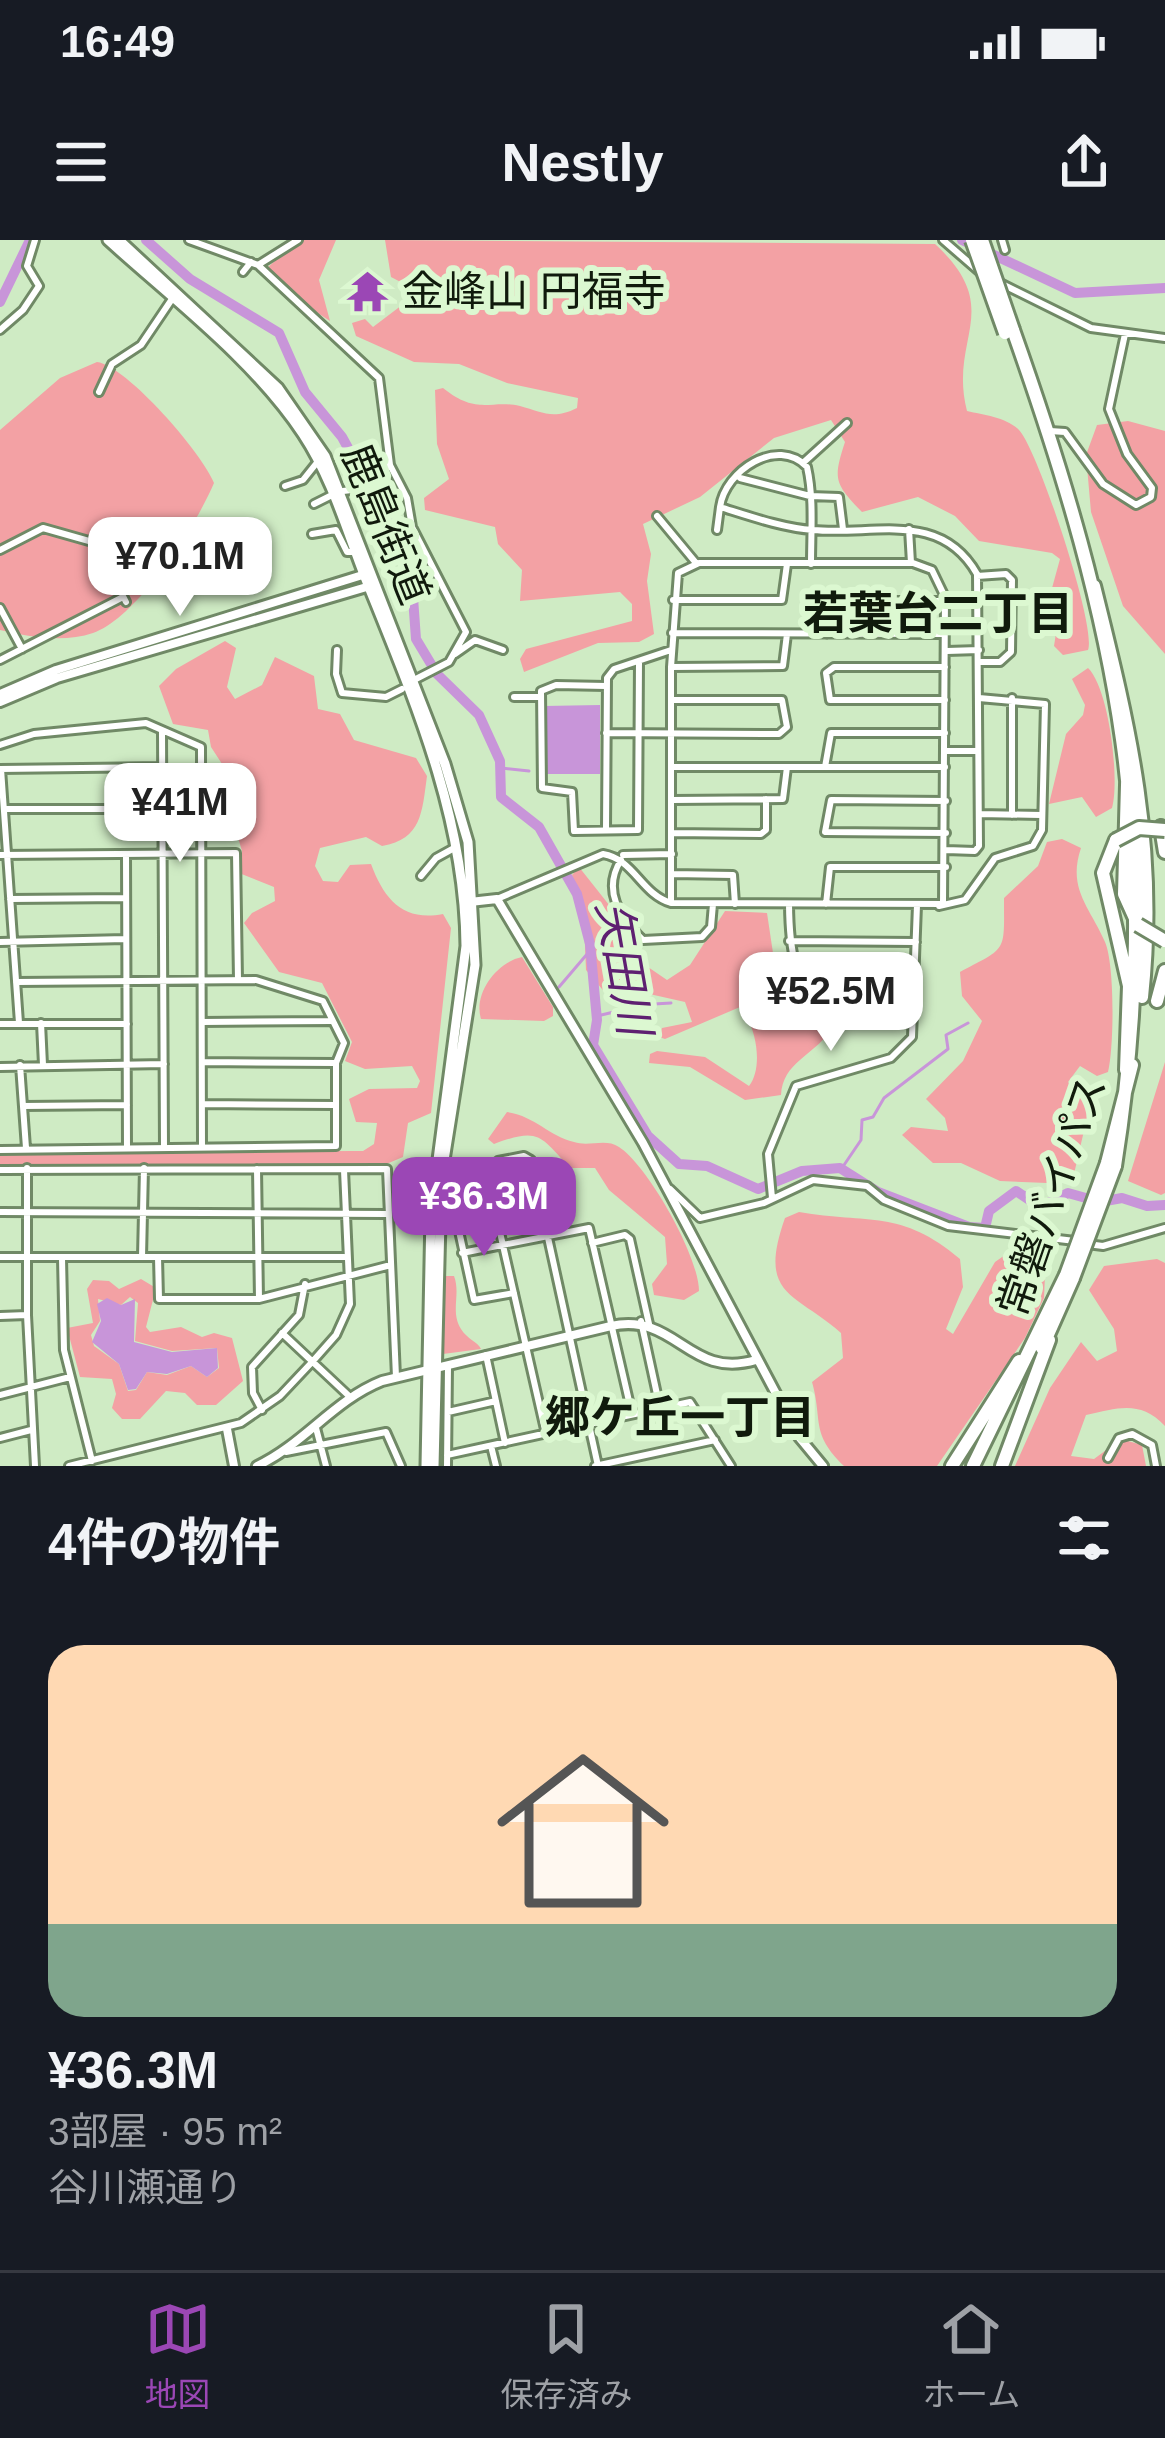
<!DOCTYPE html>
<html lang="ja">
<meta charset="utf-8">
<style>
:root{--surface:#171b24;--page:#20242c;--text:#f1f3f6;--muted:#9ea1a6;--line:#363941;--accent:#9b47b5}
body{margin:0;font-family:Helvetica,"Noto Sans JP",sans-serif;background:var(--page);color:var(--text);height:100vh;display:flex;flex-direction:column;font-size:45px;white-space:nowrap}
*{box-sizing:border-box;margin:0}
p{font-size:39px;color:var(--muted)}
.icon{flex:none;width:66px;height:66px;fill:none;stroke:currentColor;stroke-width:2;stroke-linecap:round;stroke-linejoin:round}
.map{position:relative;height:1226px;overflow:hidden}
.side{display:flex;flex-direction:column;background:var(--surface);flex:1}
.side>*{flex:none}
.price{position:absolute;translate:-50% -102px;padding:0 27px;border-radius:24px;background:#fff;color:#222;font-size:39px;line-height:78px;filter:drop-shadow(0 3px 6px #0008)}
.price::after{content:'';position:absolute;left:50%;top:72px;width:36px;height:27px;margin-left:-18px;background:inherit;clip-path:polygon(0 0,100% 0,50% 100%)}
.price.selected{background:var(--accent);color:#fff}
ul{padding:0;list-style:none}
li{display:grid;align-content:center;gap:24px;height:636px;padding:0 48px}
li+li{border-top:3px solid var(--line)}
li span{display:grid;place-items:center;height:372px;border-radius:36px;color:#555}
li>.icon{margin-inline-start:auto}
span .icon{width:216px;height:216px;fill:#fffc;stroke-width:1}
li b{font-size:51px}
h2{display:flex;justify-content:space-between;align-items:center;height:144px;padding:0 48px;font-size:51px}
.status{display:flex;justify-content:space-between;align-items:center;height:84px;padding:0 60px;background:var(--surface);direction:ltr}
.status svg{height:33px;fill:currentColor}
header{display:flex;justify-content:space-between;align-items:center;height:156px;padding:0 48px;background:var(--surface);font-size:54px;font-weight:800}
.menu{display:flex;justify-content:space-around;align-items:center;height:168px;border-top:3px solid var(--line);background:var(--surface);font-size:33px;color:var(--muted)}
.menu a{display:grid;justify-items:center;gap:6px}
.menu .selected{color:var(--accent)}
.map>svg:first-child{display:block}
</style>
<div class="status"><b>16:49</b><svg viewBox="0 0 49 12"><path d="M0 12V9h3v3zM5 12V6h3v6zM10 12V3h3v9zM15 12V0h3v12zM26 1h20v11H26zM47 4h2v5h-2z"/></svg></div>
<header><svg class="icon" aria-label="menu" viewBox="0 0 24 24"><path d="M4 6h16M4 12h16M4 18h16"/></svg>Nestly<svg class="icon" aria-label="share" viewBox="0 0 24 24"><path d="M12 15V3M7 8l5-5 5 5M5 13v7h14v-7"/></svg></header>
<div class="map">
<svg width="1165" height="1226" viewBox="0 0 1165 1226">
<rect width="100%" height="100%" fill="#cfebc4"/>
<path fill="#f3a1a4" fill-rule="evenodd" d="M300,0h36l-17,40 11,41 -29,-19 -33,-35z
M385,0l550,4c71,66 13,93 32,167 17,4 39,6 52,19 18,18 78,196 69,220l-25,5 -9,-9 3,-19 -8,-28 11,-40 -8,-6 -73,-12 -24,-25 -37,-19 -56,15c-28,-29 -29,-33 -17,-70l-14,-22 -57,18 -74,59 -57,27 8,30 -4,27 7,53 -15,8 -41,1 -74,29 -4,-13 6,-10 106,-28v-17l-12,-12 -100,9 2,-31 -24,-26 -3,-17 -70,-17 -1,-12 25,-19 -12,-35 -2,-54 8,-2c35,28 47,11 77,18 22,6 33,14 57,2l1,-10 -71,-15 -48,-19 -45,-2 -58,-26 -4,-13 13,-4 8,8 33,-25 8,-13 -23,-12z
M97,122c30,4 106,92 117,121 -18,43 -77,135 -121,150 -29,10 -64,4 -93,-3v-200l60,-52z
M1128,181l37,10v223l-42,-48 -32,-94 -5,-57 11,-30z
M225,401l11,7 -9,39 8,12 27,-14 13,-28 39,19 4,33 22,5 14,26 62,18 11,18c-5,36 -5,63 -45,70l-16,-9 -46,11 -5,18 8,15 15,1 12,-17 21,-1c13,35 32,58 72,50l8,14 -20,185 -23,10 -5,34 -19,8h-384v-9l45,-4 318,-1 11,-7 3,-21 -21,-1 -7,-23 20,-10 48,-1 3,-7 -8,-15 -47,3 -20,-8 7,-19 -30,-59 -43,-11 -35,-49 8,-10 23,-12 -1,-14 -35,-14 3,-22 -10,-34 5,-30 -26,-40 -3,-17 -35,-6 -14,-38 17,-17z
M1088,428c21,20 32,112 24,140l-16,9 -14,-20 -33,7 17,-70 17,-19 2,-10 -13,-26z
M1062,599l19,9c-14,41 9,59 24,94 10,23 9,106 3,130l-11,4 -17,-10 -12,16 21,27 -15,65 -27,9 -47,-2 -39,-18h-28l-31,-28 9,-8 37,4 -3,-13 -19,-19 37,-38 19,-40 -20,-25 -2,-24c48,-25 44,-19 44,-74l34,-32 9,-24z
M579,627l42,53 8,34 38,26 23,-15 35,-54 42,2 6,40c29,37 14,8 19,51l36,20 1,8c-16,24 -46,30 -48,63l-36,5 -55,-33 -41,-4 1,-9 7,-3 48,6 44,29c15,-19 7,-61 -9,-79l-75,32 -6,-2 3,-9 30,-6 -7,-20 -40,-9 -38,2 -21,-25 -2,-48 -12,-47z
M522,717l31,50v9l-9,5 -63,-2c-8,-26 16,-57 41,-62z
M1165,822v131l-4,2 -33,-14z
M507,872c28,4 42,24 67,30 15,5 32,-4 45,5 29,19 80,109 80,144l-15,9 -30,-5 -2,-11 15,-20 -2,-27 -56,-47 -14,-22h-25c-30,-32 -30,-41 -76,-24l-6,-5z
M799,972c70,12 102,-3 161,47l3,28 -17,42 7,5 42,-72 10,-7 21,17 19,3 -1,23 -19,40 -88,128h-93c-34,-33 -21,-45 -32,-84l31,-24 -2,-25c-46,-41 -84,-36 -56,-115z
M1157,1019l8,4v163c-25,-26 -46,-18 -79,-11l-15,41 23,3 27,-20 21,6 4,21h-131l35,-78 31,-46 16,19 20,-10 -3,-22 -25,-39 15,-24z
M445,1036h9c7,18 -4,36 7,53 6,10 17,13 20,20l-38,5z
M141,1039l15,9 -10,39 4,5 31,-5 21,10 12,-4 18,5 11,43 -27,24h-19l-12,-12 -19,-2 -26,28h-18l-10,-11 4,-14 -4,-15 -32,-2 -13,-49 26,-5 -6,-34 6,-9 16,1 10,8zM130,1057l8,6 -3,38 37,10 45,-3 2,20 -12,9 -16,-11 -24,9 -20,-3 -11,18 -8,1 -9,-27 -25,-18 -3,-11 9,-14 -2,-22 23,6z"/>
<path fill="#c895d9" d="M600,465v69h-56v-68z
M107,1058l14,7 14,-6 -1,43 38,10 45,-4 1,20 -11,9 -16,-11 -24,8 -20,-2 -11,17 -8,1 -9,-26 -27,-22 9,-21 -4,-17z"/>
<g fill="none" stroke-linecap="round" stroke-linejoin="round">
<path stroke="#c895d9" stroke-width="3" d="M501,528l28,3
M559,747l29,-34
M597,776l38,-9 8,6 11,-9 17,-1
M842,928l19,-28 1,-20 11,-3 11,-19 64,-49 -2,-14 22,-12"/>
<path stroke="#c895d9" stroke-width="10" d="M146,0l44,39 89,54 26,59 37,45 58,106 11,27 5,69 21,35 42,41 21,46 1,36 38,30 38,67 13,50 7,76 -4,25 55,91 31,28 28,2 51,23 44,-18 38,-3 38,24 91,35 16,1 4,-17 27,-20 24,16 28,-14 32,9 22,-4 25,8 18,-1
M962,0l113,53 90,-5
M0,62l30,-62"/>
<defs>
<path id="street" d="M189,0l69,25 121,113 11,87 17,33 5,29 54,105 -17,30 -37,19
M943,0l38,33
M1002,0l3,10
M258,25l40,-25
M243,32l8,-10
M998,42l93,46 74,10
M0,90l23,-20 16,-24 -12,-20 8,-26
M99,152l13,-28 29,-19 31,-46
M1050,191l15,1 38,52 33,21 15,-8 1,-9 -25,-34 -18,-45 16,-75
M804,222l43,-39
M740,238l70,18 29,1 4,32
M285,246l18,-6 16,-20
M343,251l17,-2 30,-24
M314,264l20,-10
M657,276l39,47
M909,289l2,34
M717,290l3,-23
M312,294l24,-4 11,22h10
M0,310l43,-22 53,15 30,59
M811,324c0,-32 3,-66 -4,-97 -30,-31 -82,4 -87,40 29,9 63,21 93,23 60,6 127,-21 164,44l2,272 -4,5 -29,-1
M977,336l29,-2 6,6 -1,72 -11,10h-21
M673,360h109l5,-36
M0,368l22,41
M672,393l272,1
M827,394l-1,-27 8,-6h111
M337,410l-1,24 6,19 44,4 16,-8
M947,411l32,-1
M455,414l20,-14 28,10
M0,420l123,-63
M671,427l112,-1 4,-32
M606,446l-50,-1 -15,6 1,97 30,4 2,39 64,-1 1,-169
M514,457h26
M945,460h-115l-4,-27 8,-6h111
M162,491l2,416
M606,493l173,1 8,-7 -5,-27h-111
M0,505l34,-11 112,-11 55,24 1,400
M945,511h33
M673,527h272
M825,527l6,-34h114
M0,529l163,-2
M1,529l18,254
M672,560l111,-1 4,-32
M946,561l-115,-1 -6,32 121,1
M4,569h159
M979,574l62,1
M1012,575v-117
M606,590l1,-152 7,-9 57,-19
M672,593l89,1 5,-4v-31
M126,614l1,293
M0,615l236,-2 2,127
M623,615l49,-1
M621,620c-19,30 -2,56 22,80l59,-3 9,-10 2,-23
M672,634l61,1 2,29
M421,636l15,-18 20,-11
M10,659l116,-1
M497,659l106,-45c31,5 38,40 68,49l272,1 2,-307 -13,-27 -19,-7h-214l-21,10 -7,94v236
M789,664c1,110 34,104 127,104
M826,664l4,-37h116
M939,666l26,-6 30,-42 38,-12 9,-16 3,-126 -66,-6
M789,701l127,1
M0,702l125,-3
M801,735h115
M202,782l128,-1
M41,783l2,42
M0,784h127
M202,822l134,1
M20,825l6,83
M0,827l164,-3
M202,864l134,1
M23,866l104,-1
M0,910l336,-4v-83l8,-20 -21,-42 -67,-21 -240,2
M27,928v147l8,151
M257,929l2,130
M0,930l387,-1 9,208
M670,949l30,29 64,-15 49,-23 54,6 17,14 64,26 127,15
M772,958l-4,-44 28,-68 95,-28 21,-21 5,-132
M0,972l386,2
M592,1003l33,-8 5,4 19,85
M1087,1004l16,2 62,-18
M462,1013l127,-25 43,186
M0,1017h344
M142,1017l2,-89
M158,1017l1,42h100l128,-33
M62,1018l2,92 28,111
M514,1053l-40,7 -20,-92 83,-21
M0,1076l27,-1
M641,1081l19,87
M282,1093l67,63
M486,1115l19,88
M0,1155l70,-18
M262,1170l-9,-17 -1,-26 47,-52 6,-31
M448,1172l48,-11
M316,1188l10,38
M546,1194l-60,-263 12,-10 26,-5 7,4 67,306
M0,1198l31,-8
M491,1206l5,20
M286,1212l100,-20 15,34
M447,1215l243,-53 41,64
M1108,1218l11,-20 13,-4 20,11 4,21
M69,1226l172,-43 39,-27 33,-35 23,-26 14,-31 -6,-134
M447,1226l1,-100
M595,1226l120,-26"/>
<path id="secondary" d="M0,454l56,-24 313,-97
M0,462l57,-24 313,-92
M470,662l27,-3 146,244 156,294 24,29
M227,1189l7,37
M257,1226c47,-22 77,-66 125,-85l229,-55c66,-14 77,54 145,34"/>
<path id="primary" d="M108,0c66,60 145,119 195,194 29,44 43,94 62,143 48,120 100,238 101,369l-35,267 -5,253
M119,0l159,148 47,68 120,308 23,78 7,123 -34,214 -7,287"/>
<path id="highway" d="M1013,90c105,296 152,519 102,836
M1094,346c36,144 64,261 48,411
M1128,509l-4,145 14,31
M1161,587l4,25
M1116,600l-13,33 26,113 -3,84
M1157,761l8,-30
M1107,923l25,-98
M1042,1108l31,-70
M952,1226l67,-105
M973,1226l93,-191
M1002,1226l47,-126"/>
</defs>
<use href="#street" stroke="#708966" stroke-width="12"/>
<use href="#secondary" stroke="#708966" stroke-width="14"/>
<use href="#primary" stroke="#708966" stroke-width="15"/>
<use href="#highway" stroke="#708966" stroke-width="18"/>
<use href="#street" stroke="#fff" stroke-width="6"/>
<use href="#secondary" stroke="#fff" stroke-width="8"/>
<use href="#primary" stroke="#fff" stroke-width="9"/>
<use href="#highway" stroke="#fff" stroke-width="12"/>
<defs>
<path id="highway-bridge" d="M972,0l33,93
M982,0l31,90
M1116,600l23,-12 26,2
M1138,685l27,16
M1066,1035l41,-112
M1073,1038l42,-112"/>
</defs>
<use href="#highway-bridge" stroke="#708966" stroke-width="18" stroke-linecap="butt"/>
<use href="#highway-bridge" stroke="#fff" stroke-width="12"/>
</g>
<defs>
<symbol id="temple-bare" viewBox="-9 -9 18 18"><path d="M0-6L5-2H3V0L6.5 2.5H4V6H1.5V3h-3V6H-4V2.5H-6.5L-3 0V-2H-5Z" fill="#9b47b5" stroke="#dcf8d1" stroke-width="2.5" paint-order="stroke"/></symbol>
</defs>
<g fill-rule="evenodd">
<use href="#temple-bare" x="338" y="22" width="59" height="59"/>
</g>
<g text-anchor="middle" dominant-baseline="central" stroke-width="12" stroke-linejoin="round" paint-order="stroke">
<g font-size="42" fill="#101a0c" stroke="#dcf8d1" text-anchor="start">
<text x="402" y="51">金峰山 円福寺</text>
</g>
<g font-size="42" fill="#101a0c" stroke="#dcf8d1">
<text transform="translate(386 284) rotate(68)">鹿島街道</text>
<text transform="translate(1052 956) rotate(-71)">常磐バイパス</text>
</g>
<g font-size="45" font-weight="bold" fill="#101a0c" stroke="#dcf8d1">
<text x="938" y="373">若葉台二丁目</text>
<text x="680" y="1177">郷ケ丘一丁目</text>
</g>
<g font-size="45" font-style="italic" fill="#5e2071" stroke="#dcf8d1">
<text transform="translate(624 728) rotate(80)">矢田川</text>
</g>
</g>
</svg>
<b class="price" style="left:180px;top:379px">¥70.1M</b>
<b class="price" style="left:180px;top:625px">¥41M</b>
<b class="price" style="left:831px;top:814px">¥52.5M</b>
<b class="price selected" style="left:484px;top:1019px">¥36.3M</b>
</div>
<section class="side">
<h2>4件の物件<svg class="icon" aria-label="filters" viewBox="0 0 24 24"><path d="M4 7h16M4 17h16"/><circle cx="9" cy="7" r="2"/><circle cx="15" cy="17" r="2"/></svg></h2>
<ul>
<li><span style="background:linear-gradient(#ffd9b3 75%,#7fa58c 0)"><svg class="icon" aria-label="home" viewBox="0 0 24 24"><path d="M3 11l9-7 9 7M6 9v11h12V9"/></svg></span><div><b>¥36.3M</b><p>3部屋 · 95 m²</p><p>谷川瀬通り</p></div></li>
</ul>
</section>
<nav class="menu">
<a class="selected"><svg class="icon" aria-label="map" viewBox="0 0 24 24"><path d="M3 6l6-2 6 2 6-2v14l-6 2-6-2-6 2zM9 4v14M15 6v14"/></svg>地図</a>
<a><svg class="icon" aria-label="saved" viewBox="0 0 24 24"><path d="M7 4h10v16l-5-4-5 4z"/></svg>保存済み</a>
<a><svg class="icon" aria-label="home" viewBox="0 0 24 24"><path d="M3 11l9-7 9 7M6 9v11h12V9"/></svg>ホーム</a>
</nav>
